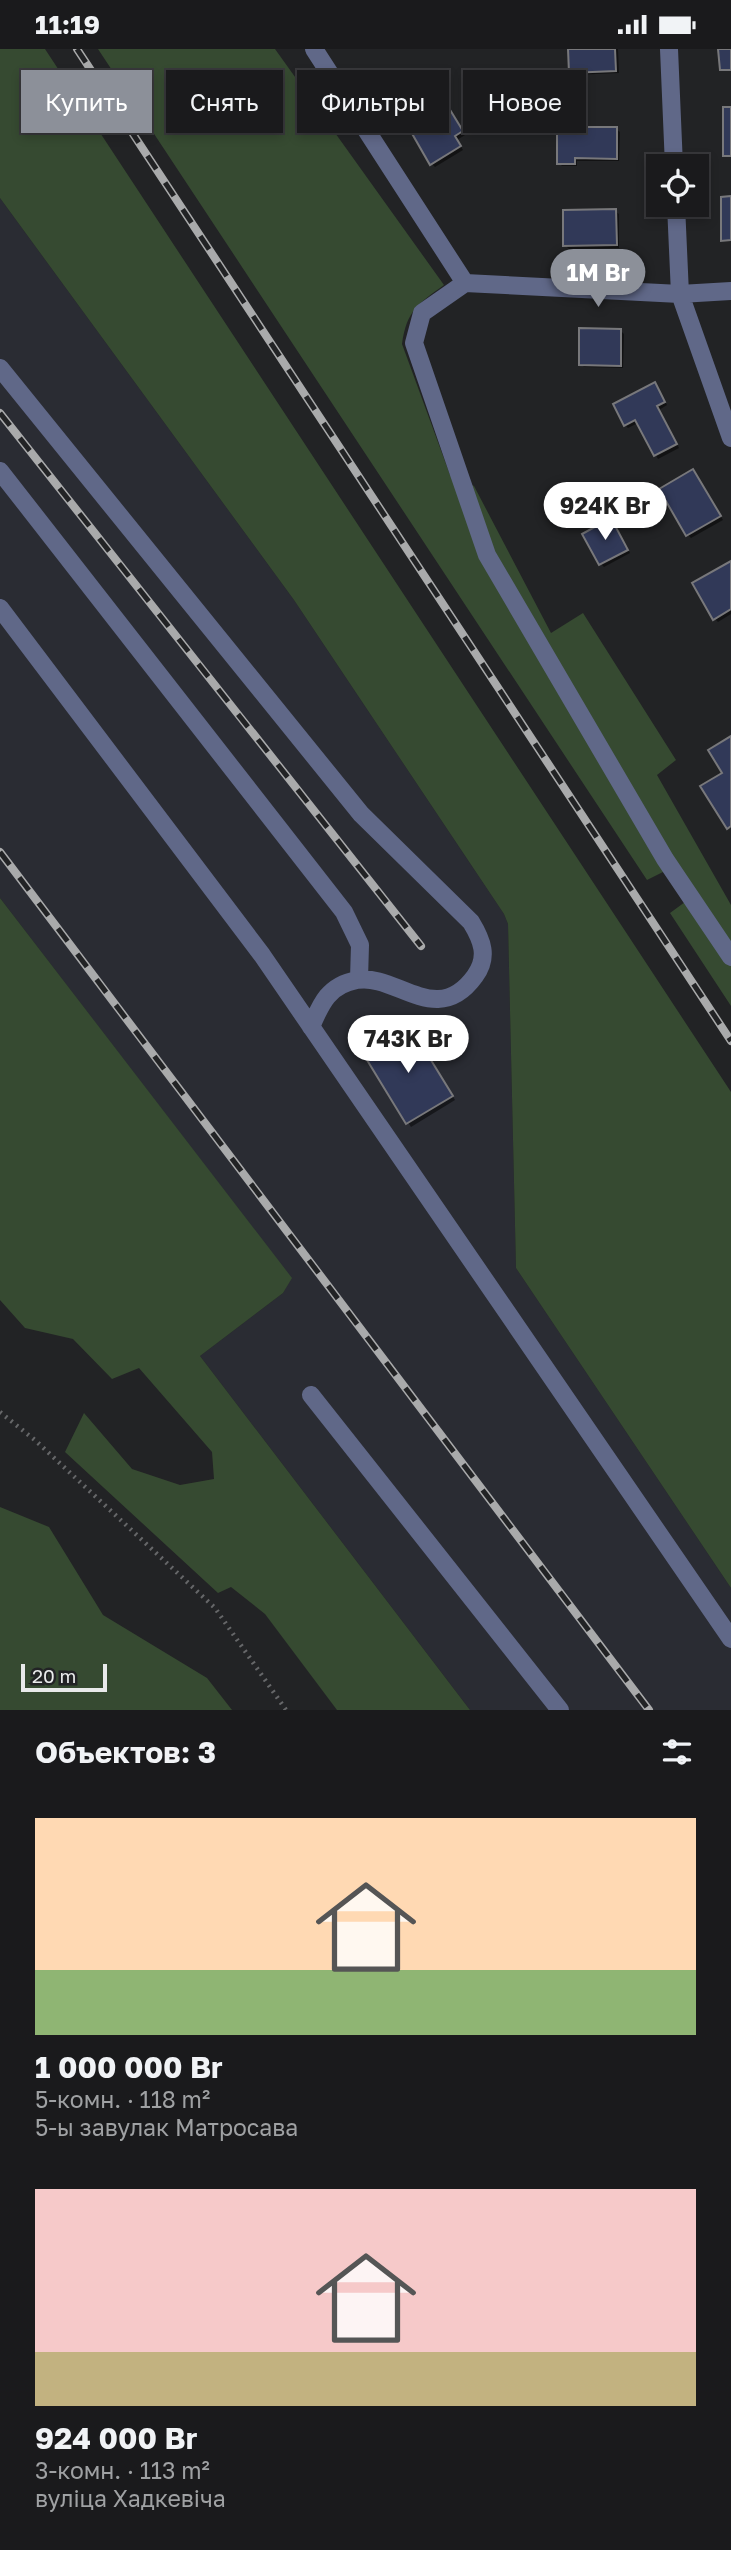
<!DOCTYPE html>
<html lang="ru">
<meta charset="utf-8">
<style>
:root{--surface:#1a1a1c;--page:#232325;--text:#f1f3f6;--muted:#9fa1a3;--line:#38383b;--accent:#8c9099}
body{margin:0;font-family:"Golos Text",sans-serif;background:var(--page);color:var(--text);height:100vh;display:flex;flex-direction:column;font-size:26px;white-space:nowrap}
*{box-sizing:border-box;margin:0}
p{font-size:23px;color:var(--muted)}
.icon{flex:none;width:38px;height:38px;fill:none;stroke:currentColor;stroke-width:2;stroke-linecap:round;stroke-linejoin:round}
.map{position:relative;height:1661px;overflow:hidden}
.drawer{display:flex;flex-direction:column;background:var(--surface);flex:1}
.drawer>*{flex:none}
.banner{position:absolute;left:21px;top:21px;width:690px;height:63px;display:flex;gap:14px}
.fabs{position:absolute;left:646px;top:105px;display:grid;gap:14px}
.fabs a{display:grid;place-items:center;width:63px;height:63px;border-radius:0px;background:var(--surface);box-shadow:0 4px 10px #0003,0 0 0 2px var(--line);font-size:35px}
.scale{position:absolute;left:21px;bottom:18px;width:86px;box-sizing:border-box;padding-left:7px;border:4px solid #e9eaeb;border-top:0;font-size:19px;line-height:24px;white-space:nowrap;color:#e9eaeb;-webkit-text-stroke:5px #222325;paint-order:stroke}
.price{position:absolute;translate:-50% -60px;padding:0 16px;border-radius:24px;background:#fff;color:#222;font-size:23px;line-height:46px;filter:drop-shadow(0 2px 4px #0008)}
.price::after{content:'';position:absolute;left:50%;top:42px;width:21px;height:16px;margin-left:-10px;background:inherit;clip-path:polygon(0 0,100% 0,50% 100%)}
.price.on{background:var(--accent);color:#fff}
ul{padding:0;list-style:none}
li{display:grid;align-content:center;gap:14px;height:371px;padding:0 35px}
li span{display:grid;place-items:center;height:217px;border-radius:0px;color:#555}
li>.icon{margin-inline-start:auto}
span .icon{width:126px;height:126px;fill:#fffc;stroke-width:1}
li b{font-size:30px}
h2{display:flex;justify-content:space-between;align-items:center;height:84px;padding:0 35px;font-size:30px}
.chip{padding:0 24px;border-radius:0px;background:var(--surface);box-shadow:0 4px 10px #0003,0 0 0 2px var(--line);font-size:24px;line-height:63px}
.chip.on{background:var(--accent);color:#fff}
.status{display:flex;justify-content:space-between;align-items:center;height:49px;padding:0 35px;background:var(--surface);direction:ltr}
.status svg{height:19px;fill:currentColor}
.map>svg:first-child{display:block}
</style>
<div class="status"><b>11:19</b><svg viewBox="0 0 49 12"><path d="M0 12V9h3v3zM5 12V6h3v6zM10 12V3h3v9zM15 12V0h3v12zM26 1h20v11H26zM47 4h2v5h-2z"/></svg></div>
<div class="map">
<svg width="731" height="1661" viewBox="0 0 731 1661">
<rect width="100%" height="100%" fill="#222325"/>
<path fill="#2a2c33" d="M0,149l294,402 210,314 4,10 8,344 215,320v122h-261l-270,-354 83,-63 8,-15 -291,-380z"/>
<path fill="#364a31" d="M0,0h45l686,1043v496l-215,-320 -8,-344 -4,-10 -210,-314 -294,-402z
M98,0h177l169,236c-26,19 -37,25 -42,59l48,131 24,11 77,147 32,-20 93,147 -19,15 74,130v101l-61,-93 15,-11 -20,-31 -18,9z
M0,849l292,380 -9,15 -83,63 270,354h-133l-72,-96 -34,-27 -13,6 -153,-141 19,-39 48,56 48,16 34,-6 -2,-27 -73,-84 -27,11 -39,-40 -48,-11 -25,-28z
M0,1458l49,20 54,88 104,63 25,32h-232z"/>
<path fill="#0007" d="M570,0h48l1,24 -45,2 -3,-3z
M447,57l18,29 -8,5 6,10 -28,17 -3,-3z
M581,72l4,8h31l4,3 -1,29h-42v5h-15l-3,-3z
M615,162l4,3v34l-50,1 -4,-4z
M621,282l3,3 -1,34 -39,-1 -4,-3z
M655,335l12,21 -8,5 20,38 -21,11 -20,-36 -10,5 -3,-3z
M693,422l30,49 -32,18 -3,-3z
M611,471l19,33 -26,14 -3,-3z
M731,514v51l-13,8 -3,-3z
M413,983l42,68 -44,27 -45,-72z"/>
<path fill="#313958" stroke="#78787b" stroke-width="2" d="M568,0h47l1,22 -47,2z
M718,0h13v21h-11z
M444,51l19,31 -8,5 6,10 -31,19 -24,-42z
M723,58h8v49h-8z
M557,70h25v8h35v32l-42,-1v6h-18z
M731,147v44l-10,1v-44z
M616,160l1,36 -54,1v-36z
M579,279l42,1v37l-42,-1z
M655,333l10,20 -8,4 20,38 -23,12 -19,-36 -11,6 -11,-22z
M693,420l28,47 -35,20 -27,-47z
M611,469l17,32 -29,15 -17,-31z
M731,512v48l-18,11 -21,-37z
M731,687v90l-4,3 -27,-43 22,-13 -14,-23z
M410,977l43,70 -47,28 -42,-69z"/>
<g fill="none" stroke-linecap="round" stroke-linejoin="round">
<path stroke="#666769" stroke-width="4.5" stroke-dasharray="2 5" stroke-linecap="butt" d="M0,1363l36,29 179,167 71,102"/>
<path stroke="#606888" stroke-width="18" d="M314,0l151,234
M669,0l5,117
M676,156l4,89 51,144
M465,234l-43,30 -8,30 73,212 178,304 66,98
M465,234l215,11 51,-3
M0,319l361,446 110,108c11,18 18,35 4,54 -38,53 -79,-3 -118,4 -28,5 -36,23 -46,47
M0,422l344,441 16,33 -1,34
M0,559l262,347 469,684
M311,1346l249,315"/>
<defs>
<path id="rail" d="M77,0l654,992
M0,364l421,533
M0,803l649,858"/>
</defs>
<use href="#rail" stroke="#a9aaab" stroke-width="8"/>
<use href="#rail" stroke="#222325" stroke-width="5" stroke-dasharray="16" stroke-linecap="butt"/>
</g>
</svg>
<div class="fabs">
<a><svg class="icon" aria-label="locate" viewBox="0 0 24 24"><circle cx="12" cy="12" r="6"/><path d="M12 2v4M12 18v4M2 12h4M18 12h4"/></svg></a>
</div>
<div class="scale">20 m</div>
<b class="price on" style="left:598px;top:260px">1M Br</b>
<b class="price" style="left:605px;top:493px">924K Br</b>
<b class="price" style="left:408px;top:1026px">743K Br</b>
<div class="banner">
<a class="chip on">Купить</a>
<a class="chip">Снять</a>
<a class="chip">Фильтры</a>
<a class="chip">Новое</a>
</div>
</div>
<section class="drawer">
<h2>Объектов: 3<svg class="icon" aria-label="filters" viewBox="0 0 24 24"><path d="M4 7h16M4 17h16"/><circle cx="9" cy="7" r="2"/><circle cx="15" cy="17" r="2"/></svg></h2>
<ul>
<li><span style="background:linear-gradient(#ffd9b3 70%,#8fb573 0)"><svg class="icon" aria-label="home" viewBox="0 0 24 24"><path d="M3 11l9-7 9 7M6 9v11h12V9"/></svg></span><div><b>1 000 000 Br</b><p>5-комн. · 118 m²</p><p>5-ы завулак Матросава</p></div></li>
<li><span style="background:linear-gradient(#f6c9c9 75%,#c2b280 0)"><svg class="icon" aria-label="home" viewBox="0 0 24 24"><path d="M3 11l9-7 9 7M6 9v11h12V9"/></svg></span><div><b>924 000 Br</b><p>3-комн. · 113 m²</p><p>вуліца Хадкевіча</p></div></li>
</ul>
</section>
